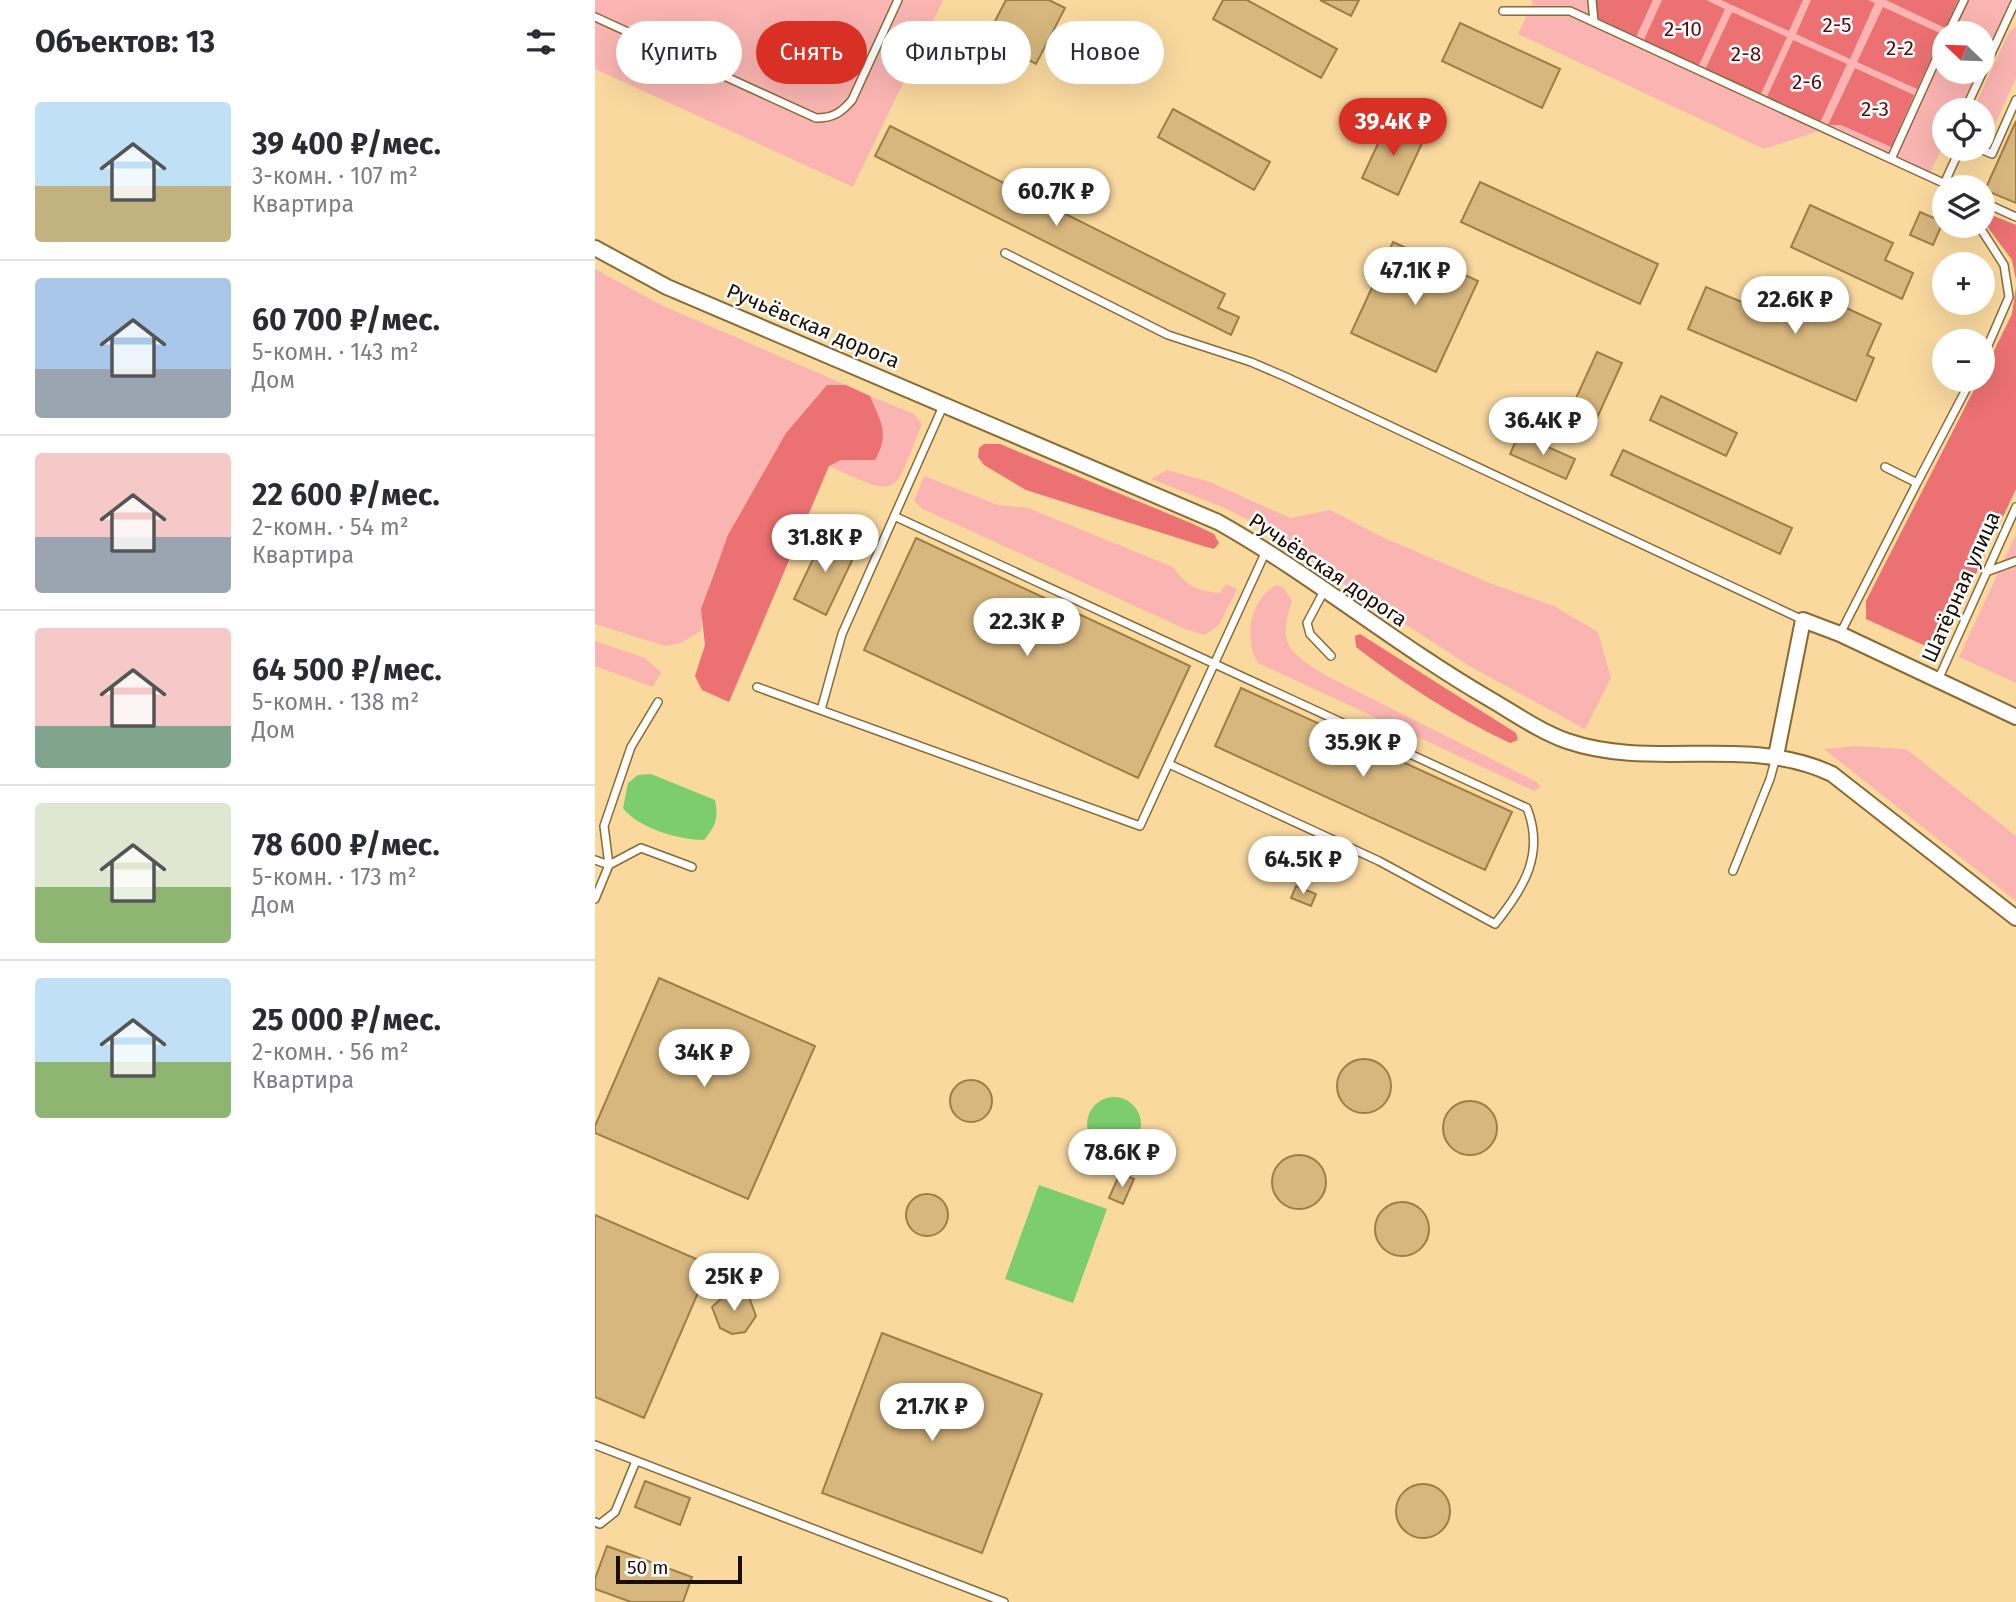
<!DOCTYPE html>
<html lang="ru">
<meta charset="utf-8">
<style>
:root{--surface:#fff;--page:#f2f2f3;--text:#2b2b33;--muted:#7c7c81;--line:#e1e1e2;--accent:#d93025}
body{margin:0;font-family:"Fira Sans",sans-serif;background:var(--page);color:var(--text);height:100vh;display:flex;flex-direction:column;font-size:26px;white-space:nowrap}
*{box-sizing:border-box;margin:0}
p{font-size:23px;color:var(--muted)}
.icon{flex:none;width:38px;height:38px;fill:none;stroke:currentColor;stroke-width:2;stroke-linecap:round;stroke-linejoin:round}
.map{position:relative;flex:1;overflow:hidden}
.side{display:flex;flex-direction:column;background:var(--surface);width:595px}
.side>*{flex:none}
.banner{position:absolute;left:21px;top:21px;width:665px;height:63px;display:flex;gap:14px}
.needle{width:46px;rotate:293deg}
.controls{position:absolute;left:1337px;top:21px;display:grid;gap:14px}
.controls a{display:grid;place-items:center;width:63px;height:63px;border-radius:50%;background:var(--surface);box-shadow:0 7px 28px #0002;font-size:35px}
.scale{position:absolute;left:21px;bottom:18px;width:126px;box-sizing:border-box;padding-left:7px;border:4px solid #190e00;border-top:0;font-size:19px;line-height:24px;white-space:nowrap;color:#190e00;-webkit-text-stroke:5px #fff;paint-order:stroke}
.price{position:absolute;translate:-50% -60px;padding:0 16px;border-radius:24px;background:#fff;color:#222;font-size:23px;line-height:46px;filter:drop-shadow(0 2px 4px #0008)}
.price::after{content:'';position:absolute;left:50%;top:42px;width:21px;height:16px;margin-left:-10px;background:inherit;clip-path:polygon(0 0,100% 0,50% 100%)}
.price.selected{background:var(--accent);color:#fff}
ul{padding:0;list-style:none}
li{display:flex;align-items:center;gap:21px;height:175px;padding:0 35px}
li+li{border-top:2px solid var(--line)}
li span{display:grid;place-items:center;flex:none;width:196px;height:140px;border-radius:7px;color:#555}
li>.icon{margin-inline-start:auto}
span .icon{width:84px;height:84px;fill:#fffc;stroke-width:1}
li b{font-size:30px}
h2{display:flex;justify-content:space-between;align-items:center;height:84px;padding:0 35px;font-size:30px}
.tag{padding:0 24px;border-radius:32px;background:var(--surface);box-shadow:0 7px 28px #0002;font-size:24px;line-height:63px}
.tag.selected{background:var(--accent);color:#fff}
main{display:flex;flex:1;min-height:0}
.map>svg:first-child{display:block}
</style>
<main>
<section class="side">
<h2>Объектов: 13<svg class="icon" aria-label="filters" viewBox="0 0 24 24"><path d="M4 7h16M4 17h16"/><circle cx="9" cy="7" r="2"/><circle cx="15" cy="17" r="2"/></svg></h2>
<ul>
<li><span style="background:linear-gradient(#bfe0f5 60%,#c2b280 0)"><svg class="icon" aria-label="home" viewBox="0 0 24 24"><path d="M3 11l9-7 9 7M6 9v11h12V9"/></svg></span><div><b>39 400 ₽/мес.</b><p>3-комн. · 107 m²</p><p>Квартира</p></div></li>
<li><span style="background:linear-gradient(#a9c7e8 65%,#9aa5b1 0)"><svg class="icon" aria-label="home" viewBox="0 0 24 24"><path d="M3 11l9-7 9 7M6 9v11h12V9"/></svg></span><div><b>60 700 ₽/мес.</b><p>5-комн. · 143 m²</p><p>Дом</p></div></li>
<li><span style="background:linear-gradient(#f6c9c9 60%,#9aa5b1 0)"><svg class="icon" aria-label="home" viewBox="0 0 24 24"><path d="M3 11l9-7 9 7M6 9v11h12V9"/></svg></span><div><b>22 600 ₽/мес.</b><p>2-комн. · 54 m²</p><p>Квартира</p></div></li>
<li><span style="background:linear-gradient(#f6c9c9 70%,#7fa58c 0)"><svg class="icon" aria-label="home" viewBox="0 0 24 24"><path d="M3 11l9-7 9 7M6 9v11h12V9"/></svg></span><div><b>64 500 ₽/мес.</b><p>5-комн. · 138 m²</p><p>Дом</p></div></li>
<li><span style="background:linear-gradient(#dfe7d0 60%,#8fb573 0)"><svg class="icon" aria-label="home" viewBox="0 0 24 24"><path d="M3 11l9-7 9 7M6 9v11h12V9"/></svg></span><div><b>78 600 ₽/мес.</b><p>5-комн. · 173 m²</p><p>Дом</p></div></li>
<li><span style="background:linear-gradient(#bfe0f5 60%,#8fb573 0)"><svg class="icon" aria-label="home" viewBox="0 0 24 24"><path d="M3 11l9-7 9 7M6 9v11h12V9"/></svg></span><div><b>25 000 ₽/мес.</b><p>2-комн. · 56 m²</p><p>Квартира</p></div></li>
</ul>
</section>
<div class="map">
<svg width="1421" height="1602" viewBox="0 0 1421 1602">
<rect width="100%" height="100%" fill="#fad99f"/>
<path fill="#fab5b2" d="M0,0h348l-90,187 -258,-118z
M936,0h477l2,1 -27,59v-27h-39v39h33l-17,38h-16v33l-17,37 -108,-49 -55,18 -246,-115 15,-32z
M1421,26v52l-23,50 -10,5v-23h-10l36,-78z
M0,269l66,36 185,80h-19c-45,68 -124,163 -126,246l-20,12 -16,3 -70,-22z
M275,396l44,18 8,10c-30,72 -19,76 -93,42l12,-6h34c15,-26 6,-39 -5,-64z
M572,470l43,12 80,36 40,-8 52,27 110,47 62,22 44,26 13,46 -26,51 -114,-62 -143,-93 -47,-37 -56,-29 -74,-29z
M329,476l74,29 30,3 145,59c14,19 23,24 47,26l6,-9 11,5 -18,36 -15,10 -19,-6 -262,-120 -9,-8z
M1421,534v149l-57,-26z
M681,585l7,2 9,14c-14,43 -5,49 31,73l214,108 4,5 -7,4 -276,-128c-15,-26 -8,-63 18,-78z
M0,641l50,17 16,14 -8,15 -58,-21z
M1260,746l51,3 110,87v65l-192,-152z"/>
<path fill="#ec7172" d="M1001,0h57l-18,39 -36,-17z
M1067,0h44l19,9 -27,58 -55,-25z
M1126,0h82l-14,31z
M1216,0h57l7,3 -25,56 -54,-25z
M1291,0h72l-13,28z
M1288,7l59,27 -25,55 -60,-27z
M1137,12l55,25 -27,59 -55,-26z
M1198,40l54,24 -27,59 -54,-24z
M1260,68l59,27 -23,52 -50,-22h-13z
M1394,214l27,11v55l-4,-20 -29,-39z
M1421,287v202l-77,163 -73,-33v-18l113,-221h4v-7l29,-59z
M232,385h19l24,11c11,26 20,38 5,64h-34l-12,6 -100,236 -27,-12 -7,-14 10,-31 -4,-36 27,-74 58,-102z
M389,444h16l193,80 21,10 5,9 -5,6 -11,-3 -177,-56 -42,-25 -6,-8 1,-9z
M765,634l156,99 2,7 -8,3c-55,-26 -106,-59 -154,-96l-1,-11z"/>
<path fill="#7bcd6e" d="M56,774l64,26c4,18 0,27 -11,40 -25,0 -66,-12 -81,-32l5,-25 10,-8z
M492 1124a27 27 0 1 1 54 0a27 27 0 1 1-54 0Z
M444,1185l68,24 -34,94 -68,-24z"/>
<path fill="#d8b77e" stroke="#9d7e46" stroke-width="2" d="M411,0h43l16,8 -29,56 -50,-26z
M628,0h24l90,49 -16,29 -108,-59z
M725,0h39l-8,16z
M865,23l100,46 -18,39 -100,-47z
M578,109l97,53 -16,28 -96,-53z
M1421,121v82l-31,-13z
M793,122l36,17 -26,56 -36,-17z
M295,126l335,168 -7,14 21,9 -8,18 -356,-179z
M885,182l178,82 -18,40 -179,-82z
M1215,205l83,38 -8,17 28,13 -11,26 -111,-52z
M1325,212l23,10 -10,23 -23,-10z
M798,242l85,39 -42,91 -85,-39z
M1189,279l97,45 -14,31 7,3 -18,43 -168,-72 18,-42 62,26z
M1002,352l25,11 -25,55 -25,-11z
M1066,396l76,37 -11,23 -76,-36z
M924,434l56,25 -9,20 -56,-25z
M1028,450l169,78 -12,26 -169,-79z
M230,534l32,16 -31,65 -32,-16z
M321,538l274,128 -52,112 -274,-128z
M646,688l271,124 -27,58 -270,-124z
M701,886l20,8 -5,12 -20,-8z
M64,978l156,68 -67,153 -153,-66v-7z
M742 1086a27 27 0 1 1 54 0a27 27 0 1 1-54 0Z
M355 1101a21 21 0 1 1 42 0a21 21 0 1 1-42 0Z
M848 1128a27 27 0 1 1 54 0a27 27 0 1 1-54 0Z
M677 1182a27 27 0 1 1 54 0a27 27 0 1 1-54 0Z
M525,1173l14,6 -11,25 -14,-6z
M311 1215a21 21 0 1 1 42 0a21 21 0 1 1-42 0Z
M780 1229a27 27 0 1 1 54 0a27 27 0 1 1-54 0Z
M0,1215l115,50 -66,153 -49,-21z
M141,1293l13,4 7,19 -11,16 -13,2 -12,-6 -8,-21 11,-10z
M287,1333l160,61 -60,159 -160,-60z
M50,1481l45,17 -10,27 -45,-18z
M801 1511a27 27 0 1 1 54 0a27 27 0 1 1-54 0Z
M12,1546l85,31 -9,25h-52l-36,-13v-10z"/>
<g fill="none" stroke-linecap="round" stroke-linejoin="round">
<defs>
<path id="service" d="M997,0l2,22
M908,11h67l321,148 53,-117
M0,17l221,101c17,0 25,-5 36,-18l46,-100
M1353,33l16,-33
M1370,110l51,-110
M1385,149l12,5 24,-54
M1296,159l61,28
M1349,184l16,-35
M1388,202l33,15
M1384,226l25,39 5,32 -26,60
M410,253l163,82 83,27 35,15 517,243
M1322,483l54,-103
M299,516l633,292c18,46 -3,80 -32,116l-116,-63 -210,-97
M1391,572l30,-11
M729,591l-17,32 3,11 21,22
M1245,634l77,-151 -32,-16
M1343,680l78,-173
M162,687l383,139 126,-275
M63,702l-27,45 -27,79 5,39 32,-17 51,19
M226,710l21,-76 102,-230
M0,860l14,5 -14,34
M1138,871l37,-92 6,-22
M0,1445l409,157
M0,1522l5,2 15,-12 21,-51"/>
<path id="minor" d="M0,248l72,39 551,235c94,53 177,122 270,176 26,15 51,33 79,43 88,30 180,-7 265,33l184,144
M1181,756l27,-136 37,14 176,83"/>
</defs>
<use href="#service" stroke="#886a32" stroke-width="10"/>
<use href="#minor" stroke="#886a32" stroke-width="18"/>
<use href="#service" stroke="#fff" stroke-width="7"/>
<use href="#minor" stroke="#fff" stroke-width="14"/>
</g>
<g text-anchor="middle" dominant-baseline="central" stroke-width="5" stroke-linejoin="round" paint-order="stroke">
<g font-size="21" fill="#590a14" stroke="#fff">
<text x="1242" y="25">2-5</text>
<text x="1088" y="29">2-10</text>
<text x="1305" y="48">2-2</text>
<text x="1151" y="54">2-8</text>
<text x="1212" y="82">2-6</text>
<text x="1280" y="109">2-3</text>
</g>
<g font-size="21" fill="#190e00" stroke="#fff">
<text transform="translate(218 326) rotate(23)">Ручьёвская дорога</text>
<text transform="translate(733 570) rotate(34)">Ручьёвская дорога</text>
<text transform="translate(1366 587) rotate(-66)">Шатёрная улица</text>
</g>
</g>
</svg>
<div class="controls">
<a><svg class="needle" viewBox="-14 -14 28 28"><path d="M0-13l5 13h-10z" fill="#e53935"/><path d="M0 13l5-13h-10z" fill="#7c7c81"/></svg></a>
<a><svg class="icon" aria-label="locate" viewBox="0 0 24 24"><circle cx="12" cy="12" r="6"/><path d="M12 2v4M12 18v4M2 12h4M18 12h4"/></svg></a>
<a><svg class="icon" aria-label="layers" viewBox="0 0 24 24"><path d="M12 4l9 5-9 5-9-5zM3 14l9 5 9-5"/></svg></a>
<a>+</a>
<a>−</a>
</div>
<div class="scale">50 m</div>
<b class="price selected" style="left:798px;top:158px">39.4K ₽</b>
<b class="price" style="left:461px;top:228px">60.7K ₽</b>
<b class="price" style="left:820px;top:307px">47.1K ₽</b>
<b class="price" style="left:1200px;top:336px">22.6K ₽</b>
<b class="price" style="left:948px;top:457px">36.4K ₽</b>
<b class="price" style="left:230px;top:574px">31.8K ₽</b>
<b class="price" style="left:432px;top:658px">22.3K ₽</b>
<b class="price" style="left:768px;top:779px">35.9K ₽</b>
<b class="price" style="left:708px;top:896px">64.5K ₽</b>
<b class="price" style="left:109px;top:1089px">34K ₽</b>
<b class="price" style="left:527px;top:1189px">78.6K ₽</b>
<b class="price" style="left:139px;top:1313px">25K ₽</b>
<b class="price" style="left:337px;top:1443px">21.7K ₽</b>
<div class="banner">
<a class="tag">Купить</a>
<a class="tag selected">Снять</a>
<a class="tag">Фильтры</a>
<a class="tag">Новое</a>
</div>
</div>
</main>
